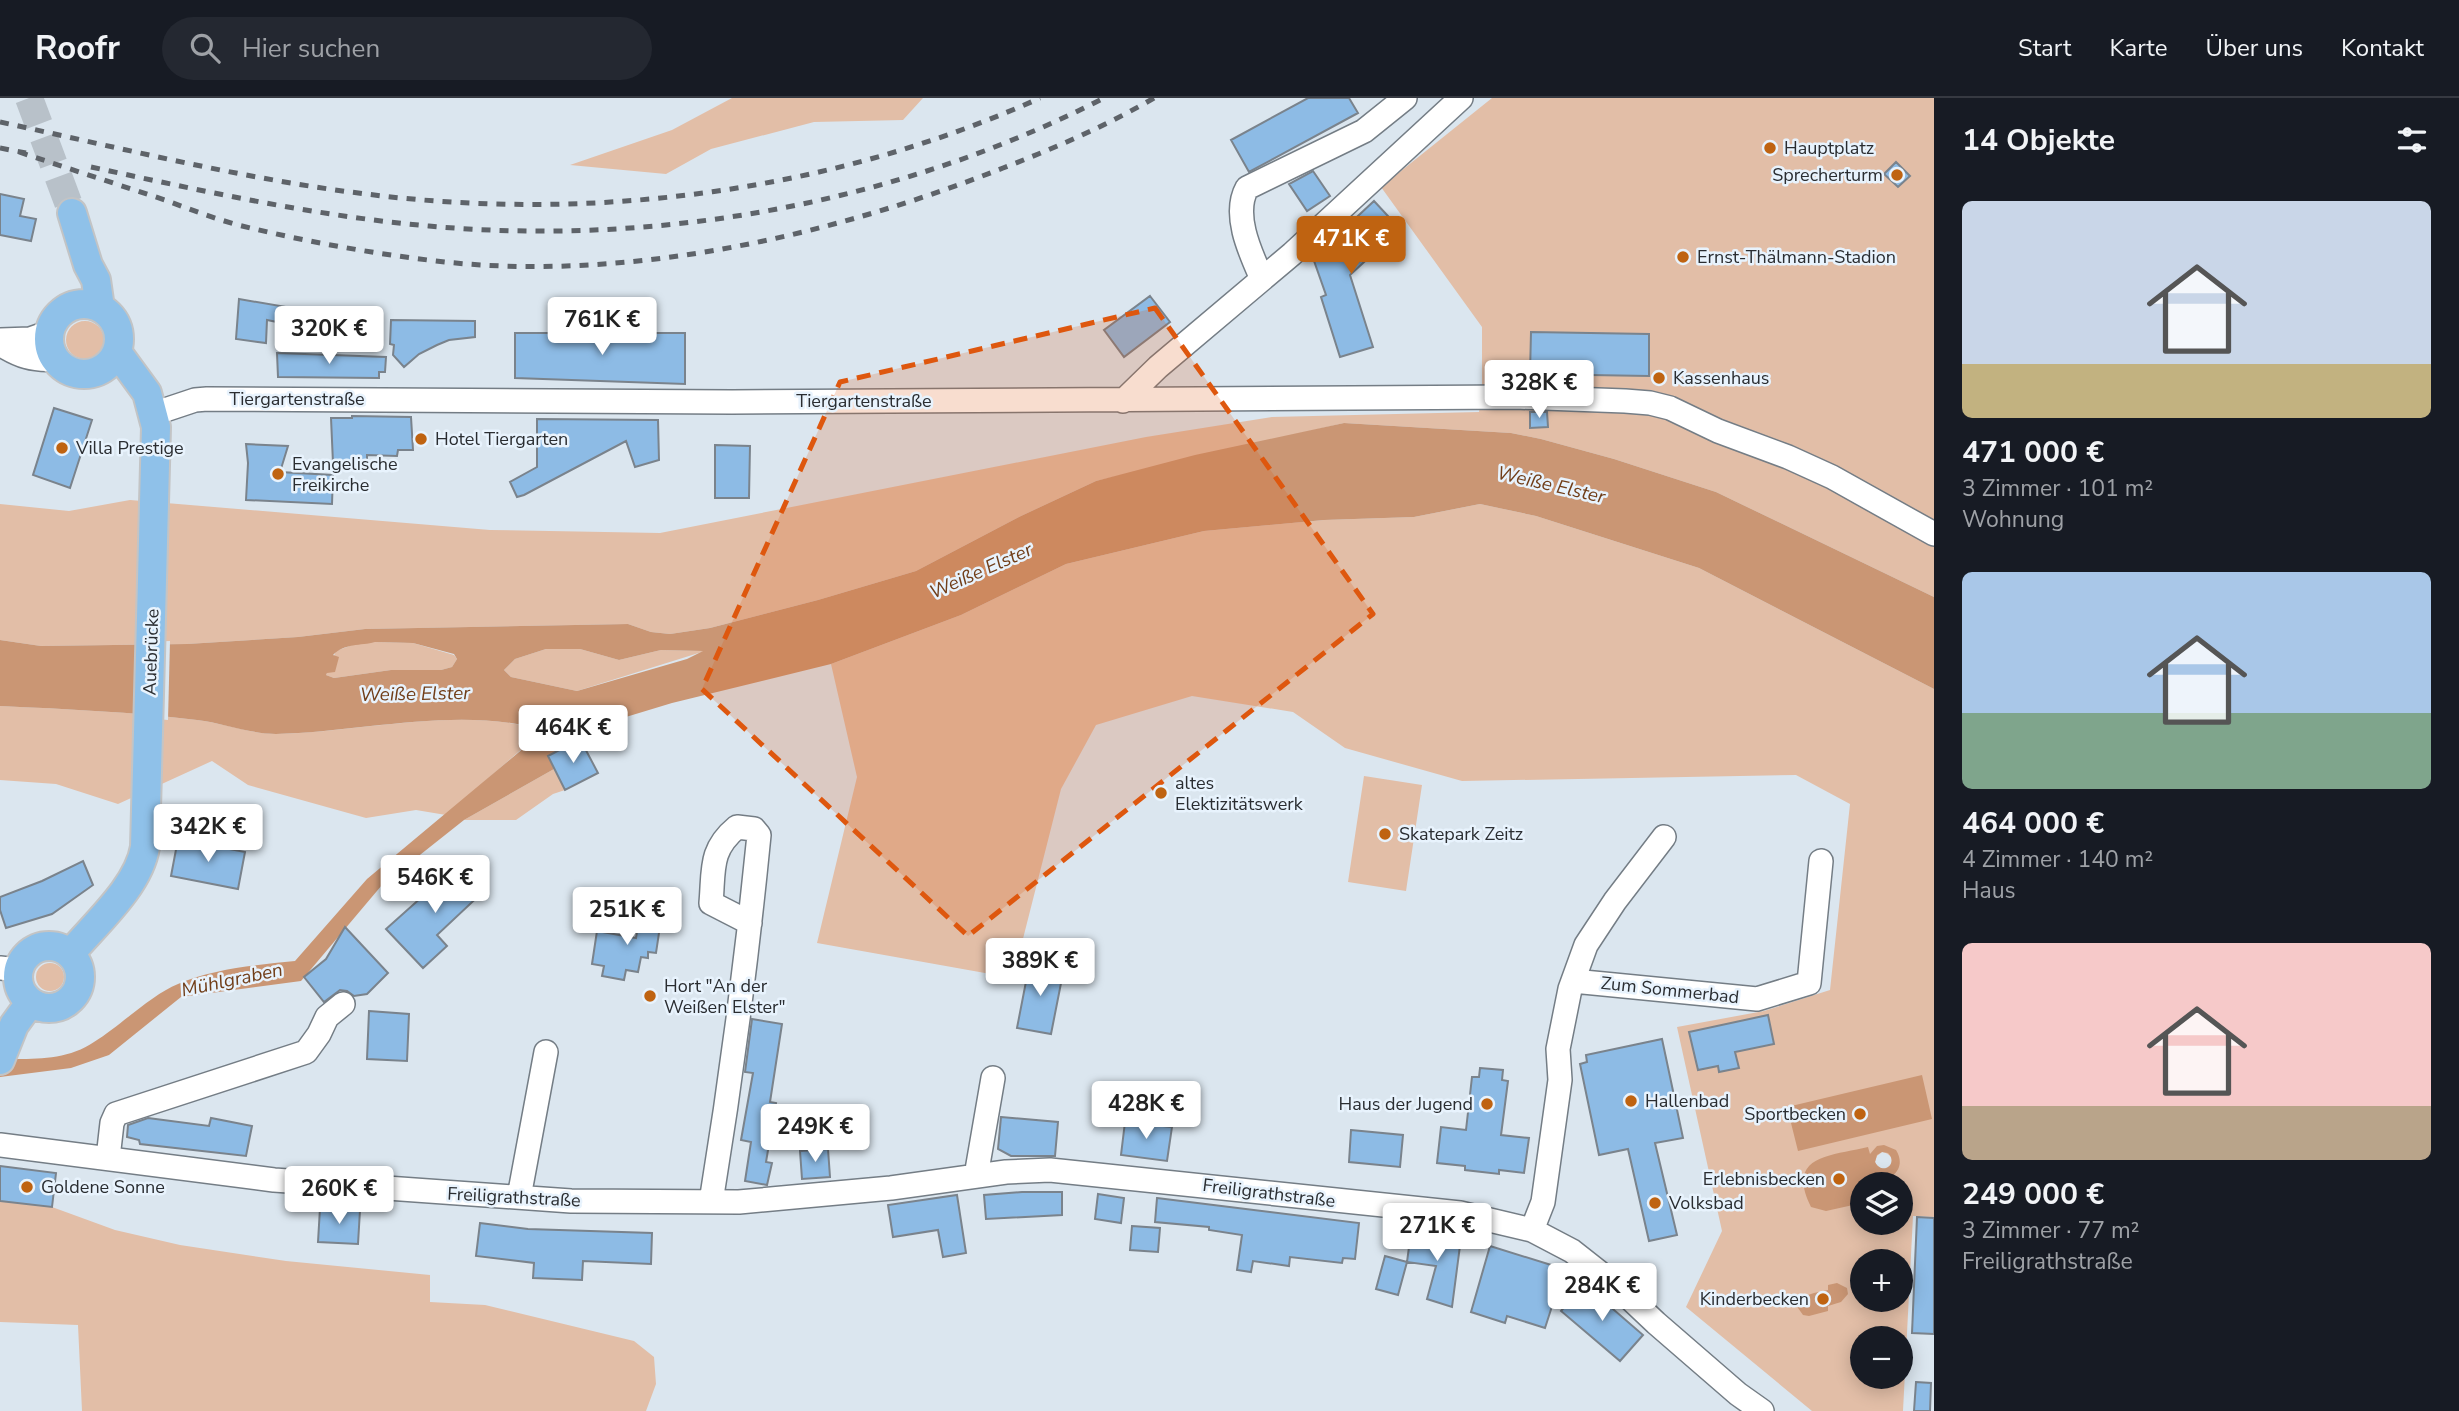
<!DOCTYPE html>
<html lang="de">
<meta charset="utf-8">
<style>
:root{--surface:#171b24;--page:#242831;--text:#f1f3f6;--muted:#9ea1a6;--line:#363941;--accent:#bf6311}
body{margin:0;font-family:"Nunito Sans",sans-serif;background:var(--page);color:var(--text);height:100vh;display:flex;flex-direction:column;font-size:26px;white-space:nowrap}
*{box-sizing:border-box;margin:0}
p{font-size:23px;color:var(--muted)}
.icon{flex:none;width:38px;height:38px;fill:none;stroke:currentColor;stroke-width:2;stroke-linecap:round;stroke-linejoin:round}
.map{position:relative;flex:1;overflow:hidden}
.drawer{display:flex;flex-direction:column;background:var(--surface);width:525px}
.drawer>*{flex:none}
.controls{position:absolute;left:1850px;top:1074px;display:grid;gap:14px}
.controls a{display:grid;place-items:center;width:63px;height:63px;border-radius:50%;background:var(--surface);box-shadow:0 4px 18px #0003;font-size:35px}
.price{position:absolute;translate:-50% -60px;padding:0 16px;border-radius:7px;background:#fff;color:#222;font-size:23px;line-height:46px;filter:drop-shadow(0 2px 4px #0008)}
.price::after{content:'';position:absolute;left:50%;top:42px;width:21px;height:16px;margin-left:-10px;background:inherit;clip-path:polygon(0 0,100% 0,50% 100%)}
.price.selected{background:var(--accent);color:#fff}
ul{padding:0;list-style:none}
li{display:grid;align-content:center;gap:14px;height:371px;padding:0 28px}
li span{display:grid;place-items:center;height:217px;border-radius:10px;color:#555}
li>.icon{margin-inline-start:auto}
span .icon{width:126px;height:126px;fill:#fffc;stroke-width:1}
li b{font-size:30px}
h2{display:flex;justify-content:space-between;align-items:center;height:84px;padding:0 28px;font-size:30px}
header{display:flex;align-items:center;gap:42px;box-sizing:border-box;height:98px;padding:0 35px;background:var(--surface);border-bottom:2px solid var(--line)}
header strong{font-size:33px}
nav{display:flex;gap:38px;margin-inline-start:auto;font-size:24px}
.search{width:490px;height:63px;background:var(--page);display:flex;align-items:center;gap:18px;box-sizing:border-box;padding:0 24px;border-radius:38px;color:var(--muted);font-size:26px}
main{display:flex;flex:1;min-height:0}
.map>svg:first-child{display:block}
</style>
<header>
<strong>Roofr</strong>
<div class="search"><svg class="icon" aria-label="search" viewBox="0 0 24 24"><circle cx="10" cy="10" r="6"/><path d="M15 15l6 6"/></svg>Hier suchen</div>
<nav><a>Start</a><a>Karte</a><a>Über uns</a><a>Kontakt</a></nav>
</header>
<main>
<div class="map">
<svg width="1934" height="1313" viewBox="0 0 1934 1313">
<rect width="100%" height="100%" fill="#dbe6ef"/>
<path fill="#e2bea7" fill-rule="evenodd" d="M732,0h191l-20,22 -89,2 -103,27 -45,25 -96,-9 102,-35z
M1492,0h442v499l-218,-105 -102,-33 -73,-20 -30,-6 -167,-10 -248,58 -75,35 -105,55 -98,29 -108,28 -40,6 -19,-2 -23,-8 -263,5 -67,8 -111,7 -146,2 -41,-6v-136l69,7 61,-11 360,30 170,3 486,-96 126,-20 207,-5 3,-24v-61l-101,-140z
M66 242a19 19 0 1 1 38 0a19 19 0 1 1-38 0Z
M1480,406l56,12 163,52 235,121v528l-21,-1 -10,195h-91l-126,-104 36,-76 -45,-204 87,-16 66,-21 20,-186 -54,-29 -334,6 -117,-33 -52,-36 -101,-16 -96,29 -35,64 -48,189 -196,-35 40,-166 -26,-113 130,-49 105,-51 138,-33 120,-11 90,-3zM1882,1054c10,2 12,8 7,16 -7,2 -10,1 -14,-6l2,-6zM1862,1087h38v38h-38zM1862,1164h38v38h-38zM1862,1241h38v38h-38z
M375,544l38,1 41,12 3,4 -5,8 -11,3h-50l-57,8 -8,-3 10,-24 19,-7z
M546,551h34l39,11 42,-10 44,1 -128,40 -66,-14 -7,-7 11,-11z
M0,608c66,3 132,6 197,14 26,3 54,14 80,14 83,-2 173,-26 255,-7l3,6 -4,8 -85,74 -30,-5 -50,8 -118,-33 -36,-24 -94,43 -62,-20 -56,-4z
M554,671l11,21 -12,4 -37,26h-52z
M1364,678l58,9 -16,106 -58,-9z
M36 879a14 14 0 1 1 28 0a14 14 0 1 1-28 0Z
M0,1103l52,6 63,23 65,15 106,16 144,14v27l55,3 149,36 20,16 2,27 -10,27h-564l-4,-86 -78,-3z"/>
<path fill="#ca9674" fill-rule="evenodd" d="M1344,325l167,10 30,6 73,20 102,33 218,105v92l-235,-121 -163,-52 -56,-12 -66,13 -90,3 -120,11 -138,33 -105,51 -130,49 -159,39 -56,17 -68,36 6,13 -90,51 -82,65 -81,96 -120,16 -72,58 -38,13 -71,9v-18c32,0 66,2 94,-17 26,-16 57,-47 84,-58 37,-16 78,-19 117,-23l72,-82 164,-137 4,-9 -3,-6c-81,-19 -173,5 -256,7 -25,0 -53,-11 -79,-14 -65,-8 -131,-11 -197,-14v-66l41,6 146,-2 111,-7 67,-8 263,-5 23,8 19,2 40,-6 108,-28 98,-29 105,-55 75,-35 99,-26zM375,544l38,1 41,11 3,5 -5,8 -11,3h-50l-57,8 -8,-3 1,-2 8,-1 4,-15 -6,-2c11,-12 28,-9 42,-13zM546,551h34l39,11 42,-10 42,1 -16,8 -110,32 -66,-14 -7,-7 11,-11z
M1922,977l10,44 -134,32 -11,-44z
M1884,1047l12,5c6,10 5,19 -4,26l-18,1v5l19,-4 1,7h-32v18l-36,8 -15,-4c-26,-52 20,-51 57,-60l2,7 7,-8zM1882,1054l6,1c11,11 -6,23 -13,9l2,-7z
M1837,1185l10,5 1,6 -7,8 -13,4v5l-19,5 -6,-1 -5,-7c3,-15 18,-15 30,-18v-5z"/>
<path fill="#dbe6ef" d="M170,543l-2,79 -32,-3 3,-75z"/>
<path fill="#8dbbe5" stroke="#7a838c" stroke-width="2" d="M1308,0h41l9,15 -109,59 -18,-32z
M1896,64l14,14 -12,11 -14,-13z
M1313,73l17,25 -23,15 -18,-27z
M0,96l24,5 -4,17 16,3 -5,22 -31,-6z
M1374,103l26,28 -50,46 23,72 -33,10 -19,-60 5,-2 -13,-37z
M1150,198l20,26 -46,35 -20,-27z
M239,201l117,20v19l-89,-18 -1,23 -30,-4z
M391,222l84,1v16l-26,3 -12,5 -18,9 -15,13 -11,-12 1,-10 -4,-1z
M1531,234l118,2v42l-119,-2z
M515,235h170v51l-170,-6z
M277,255l109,4 -1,15h-6v6l-101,-1z
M54,310l38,12 -22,68 -37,-13z
M1530,314h17l1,15 -18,1z
M352,318l59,1 2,33h-15l-1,6 -30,-1v9l-34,-1 -2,-45h21z
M537,321l121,1 1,40 -24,7 -9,-26 -102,54 -7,2 -7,-15 27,-15z
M246,346l42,2 -8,26 53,3 -1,29 -86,-4 2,-37z
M715,347l35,1 -1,52h-34z
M580,641l18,34 -33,17 -17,-34z
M178,741l67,13 -7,37 -67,-13z
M83,763l10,24 -41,29 -46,14 -6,-18v-13l42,-16z
M460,765l25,27 -48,45 10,11 -24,22 -37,-39z
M641,811l21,4 -6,40 -8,-1v6l-7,-1 -3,15 -12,-2 -2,10 -22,-4 2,-10 -12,-2 5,-33 39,7z
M345,829l43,46 -21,21 -13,2 -7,-5 -7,-1 -16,12 -20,-25 22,-18z
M1030,863l34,7 -13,66 -34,-6z
M369,913l40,3 -2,47 -40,-2z
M1768,917l6,29 -39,8 4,16 -20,4 -1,-6 -20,4 -9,-38z
M752,921l30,5 -12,78 6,1 -10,59 6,1 -5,22 -22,-4 6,-39 -10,-2 12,-67 -8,-1z
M1662,941l21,99 -28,5 22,92 -28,6 -21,-92 -29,6 -19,-91 7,-2 -1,-7z
M1480,970l23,2 -1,10 6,1 -7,54 28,3 -5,35 -25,-3v4l-34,-4v-4l-28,-3 4,-36 25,3 6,-53h7z
M1001,1019l57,5 -3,34h-44l-13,-7z
M148,1020l61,8 2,-8 41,8 -6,30 -106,-12 -1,-4 -12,-3 1,-12z
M1125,1024l47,5 -5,34 -46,-6z
M1351,1032l52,5 -3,32 -51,-5z
M828,1051l2,28 -28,2 -2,-28z
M0,1068l56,7 -4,34 -52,-6z
M1022,1094h40v23l-76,4 -2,-24z
M1098,1096l26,4 -3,25 -26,-4z
M957,1097l9,58 -23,4 -5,-27 -45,7 -5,-32z
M1157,1100l202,25 -4,36 -12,-1 -1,5 -52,-6 -1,9 -36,-5 -2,11 -14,-2 5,-35 -33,-5v-3l-54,-5z
M320,1110l40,2 -2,34 -40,-2z
M1917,1119l17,1v116l-22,-1z
M480,1125l48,6 124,4 -1,31 -68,-3 -1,19 -49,-2 1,-15 -58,-7z
M1132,1128l28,2 -2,24 -28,-2z
M1411,1134l50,6 -9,69 -25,-8 9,-33 -29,-4z
M1490,1148l74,23 -19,59 -38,-12 -2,7 -34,-11z
M1385,1158l22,6 -9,33 -22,-6z
M1584,1186l59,51 -23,26 -59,-50z
M1916,1284l15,1 -1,28h-16z"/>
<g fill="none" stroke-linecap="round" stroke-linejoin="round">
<path stroke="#b8c1c9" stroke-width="28" stroke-dasharray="28 14" stroke-linecap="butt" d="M29,0l43,115"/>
<defs>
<path id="minor" d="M1262,181c-11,-25 -30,-64 -15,-91l117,-57 41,-33
M0,242l30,-1 20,-7
M0,246c19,12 33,17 56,15
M1123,303l35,-34 134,-113 169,-156
M153,316l42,-14 12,-1 525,3 783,-5 110,4 25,2 20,5 48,23 70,26 44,20 102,57
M0,870l18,2
M1573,883l184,18 52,-16 12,-122
M0,1047l274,35 297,21 168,1 152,-14 115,-16 44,-2 410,43 72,17 40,21 47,37 37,35 82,71 24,17
M108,1060l4,-35 4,-9 190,-62 13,-18 8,-17 16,-13
M976,1078l17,-98
M519,1099l27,-145
M711,1104c20,-122 36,-244 48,-367l-5,-6 -17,-2c-28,23 -23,43 -26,76l39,20
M1532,1132l11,-28 17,-122 -2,-31 12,-60 16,-44 29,-44 49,-64"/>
<path id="major" d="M72,115l16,52 8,15 4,28
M49 241a35 35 0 1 1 70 0a35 35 0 1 1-70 0Z
M18 879a31 31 0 1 1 62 0a31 31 0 1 1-62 0Z
M70,856c25,-30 69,-68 75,-107l11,-420 -9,-34 -30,-41
M0,962l14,-35 16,-22"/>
</defs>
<use href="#minor" stroke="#747d85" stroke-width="26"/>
<use href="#major" stroke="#c3c4c5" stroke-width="32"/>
<use href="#minor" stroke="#fff" stroke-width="23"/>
<use href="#major" stroke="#8fc1e9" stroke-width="28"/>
<path stroke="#5e6369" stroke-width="5" stroke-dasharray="9 9" stroke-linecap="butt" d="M0,24c121,26 243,57 366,72 227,29 465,-2 674,-96
M0,50l26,5
M19,54c48,16 97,32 146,48 24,9 48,18 73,25 65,16 131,28 198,36 188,22 392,-24 567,-93 52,-20 103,-42 151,-70
M91,69c112,24 224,49 338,59 230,21 470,-23 675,-128"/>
</g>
<path fill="#de570e" fill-opacity="0.2" stroke="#de570e" stroke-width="5" stroke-dasharray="14 9" stroke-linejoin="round" d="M1155,210l218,306 -405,322 -266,-247 138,-307z"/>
<g fill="#bf6311" stroke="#e8f3fd" stroke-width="2.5">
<circle cx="1770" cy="50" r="7"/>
<circle cx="1897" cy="77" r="7"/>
<circle cx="1683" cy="159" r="7"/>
<circle cx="1659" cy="280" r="7"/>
<circle cx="421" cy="341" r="7"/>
<circle cx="62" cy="350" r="7"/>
<circle cx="278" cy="376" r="7"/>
<circle cx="1161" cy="695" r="7"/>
<circle cx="1385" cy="736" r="7"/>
<circle cx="650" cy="898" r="7"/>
<circle cx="1631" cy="1003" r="7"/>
<circle cx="1487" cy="1006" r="7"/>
<circle cx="1860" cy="1016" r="7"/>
<circle cx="1839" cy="1081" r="7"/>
<circle cx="27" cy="1089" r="7"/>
<circle cx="1655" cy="1105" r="7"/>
<circle cx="1823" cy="1201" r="7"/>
</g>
<g text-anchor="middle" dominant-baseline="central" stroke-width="5" stroke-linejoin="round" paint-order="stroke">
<g font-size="18" fill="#2a2d31" stroke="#e8f3fd" text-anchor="start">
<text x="1784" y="50">Hauptplatz</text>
<text x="1883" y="77" text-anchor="end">Sprecherturm</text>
<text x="1697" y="159">Ernst-Thälmann-Stadion</text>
<text x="1673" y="280">Kassenhaus</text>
<text x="435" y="341">Hotel Tiergarten</text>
<text x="76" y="350">Villa Prestige</text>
<text x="292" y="366">Evangelische<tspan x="292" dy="21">Freikirche</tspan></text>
<text x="1175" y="685">altes<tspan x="1175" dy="21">Elektizitätswerk</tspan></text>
<text x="1399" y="736">Skatepark Zeitz</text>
<text x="664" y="888">Hort "An der<tspan x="664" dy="21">Weißen Elster"</tspan></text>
<text x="1645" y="1003">Hallenbad</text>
<text x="1473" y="1006" text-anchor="end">Haus der Jugend</text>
<text x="1846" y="1016" text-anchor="end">Sportbecken</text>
<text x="1825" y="1081" text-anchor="end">Erlebnisbecken</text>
<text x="41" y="1089">Goldene Sonne</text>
<text x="1669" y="1105">Volksbad</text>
<text x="1809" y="1201" text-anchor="end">Kinderbecken</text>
</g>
<g font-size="18" fill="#2a2d31" stroke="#e8f3fd">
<text x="297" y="301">Tiergartenstraße</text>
<text x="864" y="303">Tiergartenstraße</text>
<text transform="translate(151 554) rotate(-88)">Auebrücke</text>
<text transform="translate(1670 892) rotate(6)">Zum Sommerbad</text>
<text transform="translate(1269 1095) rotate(7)">Freiligrathstraße</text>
<text transform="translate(514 1099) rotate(3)">Freiligrathstraße</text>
</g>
<g font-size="19" font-style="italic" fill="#713e19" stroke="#e8f3fd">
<text transform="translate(1551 387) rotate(13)">Weiße Elster</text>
<text transform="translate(981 473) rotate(-24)">Weiße Elster</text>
<text transform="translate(415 596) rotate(-1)">Weiße Elster</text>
<text transform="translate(232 882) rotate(-12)">Mühlgraben</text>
</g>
</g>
</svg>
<div class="controls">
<a><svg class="icon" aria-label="layers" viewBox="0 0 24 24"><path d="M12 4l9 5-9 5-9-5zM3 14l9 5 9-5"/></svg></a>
<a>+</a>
<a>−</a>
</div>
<b class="price selected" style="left:1351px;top:178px">471K €</b>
<b class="price" style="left:602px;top:259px">761K €</b>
<b class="price" style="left:329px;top:268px">320K €</b>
<b class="price" style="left:1539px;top:322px">328K €</b>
<b class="price" style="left:573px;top:667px">464K €</b>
<b class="price" style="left:208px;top:766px">342K €</b>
<b class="price" style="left:435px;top:817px">546K €</b>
<b class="price" style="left:627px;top:849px">251K €</b>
<b class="price" style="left:1040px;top:900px">389K €</b>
<b class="price" style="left:1146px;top:1043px">428K €</b>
<b class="price" style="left:815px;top:1066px">249K €</b>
<b class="price" style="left:339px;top:1128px">260K €</b>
<b class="price" style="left:1437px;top:1165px">271K €</b>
<b class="price" style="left:1602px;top:1225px">284K €</b>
</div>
<section class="drawer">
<h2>14 Objekte<svg class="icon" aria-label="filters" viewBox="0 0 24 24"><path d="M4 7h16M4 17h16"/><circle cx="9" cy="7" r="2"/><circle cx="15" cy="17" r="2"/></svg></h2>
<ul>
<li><span style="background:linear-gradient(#c9d6e8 75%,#c2b280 0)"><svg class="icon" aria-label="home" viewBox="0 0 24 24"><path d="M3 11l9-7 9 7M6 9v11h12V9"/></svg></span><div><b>471 000 €</b><p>3 Zimmer · 101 m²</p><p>Wohnung</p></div></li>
<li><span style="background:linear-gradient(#a9c7e8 65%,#7fa58c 0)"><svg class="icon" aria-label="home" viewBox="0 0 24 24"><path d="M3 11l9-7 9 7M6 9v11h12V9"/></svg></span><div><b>464 000 €</b><p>4 Zimmer · 140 m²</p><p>Haus</p></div></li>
<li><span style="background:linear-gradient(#f6c9c9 75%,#b9a48a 0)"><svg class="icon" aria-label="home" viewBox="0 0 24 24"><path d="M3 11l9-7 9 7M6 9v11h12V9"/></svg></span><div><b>249 000 €</b><p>3 Zimmer · 77 m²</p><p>Freiligrathstraße</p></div></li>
</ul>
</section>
</main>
